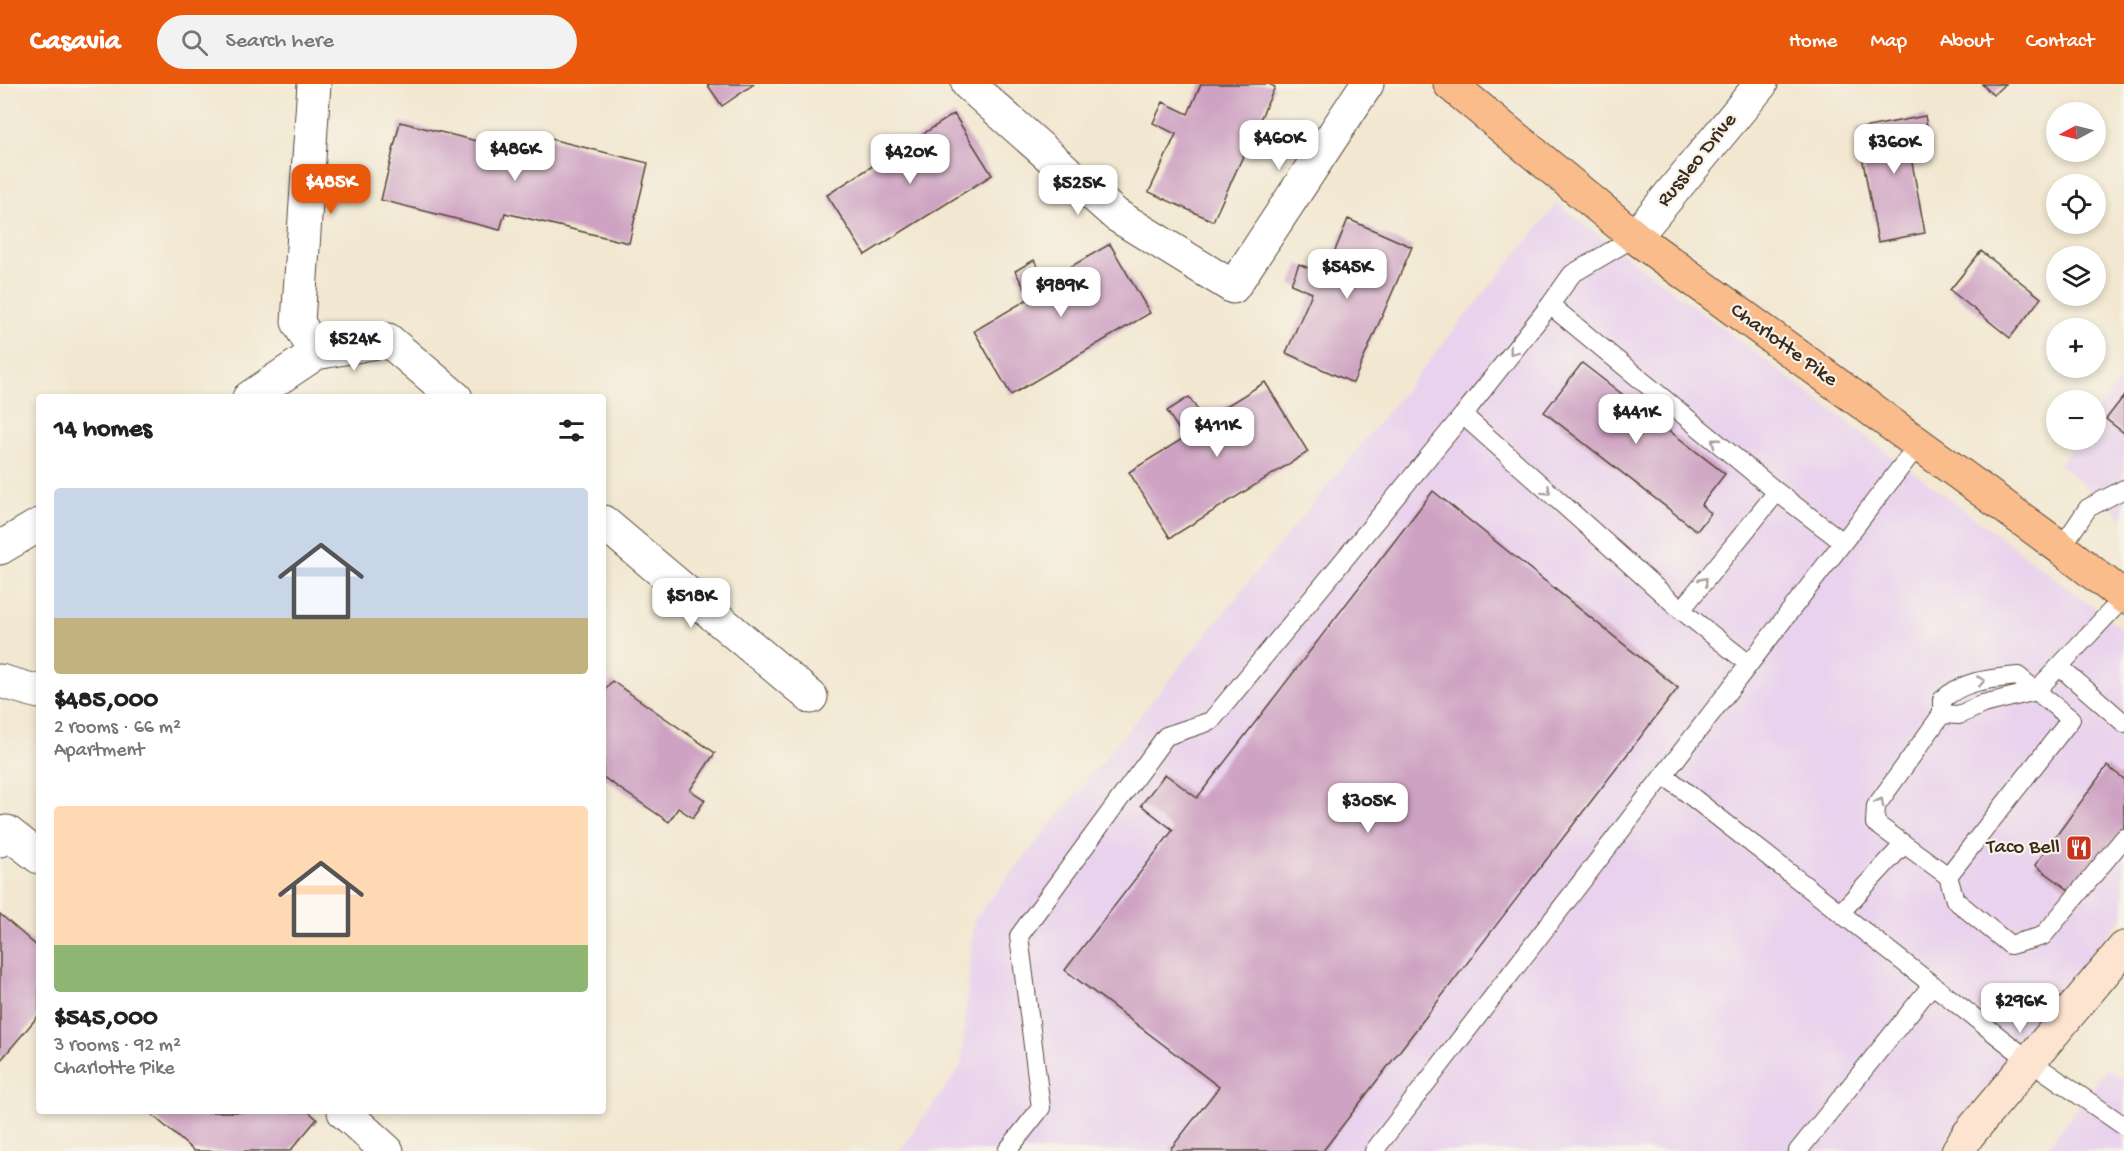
<!DOCTYPE html>
<meta charset="utf-8">
<style>
:root{--surface:#fff;--page:#f2f2f2;--text:#222;--muted:#767676;--accent:#ea580c}
body{margin:0;font-family:"Gochi Hand",sans-serif;background:var(--page);color:var(--text);height:100vh;display:flex;flex-direction:column;font-size:22px;white-space:nowrap}
*{box-sizing:border-box;margin:0}
p{font-size:20px;color:var(--muted)}
.icon{flex:none;width:33px;height:33px;fill:none;stroke:currentColor;stroke-width:2;stroke-linecap:round;stroke-linejoin:round}
.map{position:relative;flex:1;overflow:hidden}
.details{position:absolute;left:36px;top:310px;width:570px;height:720px;display:flex;flex-direction:column;background:var(--surface);border-radius:6px;box-shadow:0 3px 9px #0003}
.details>*{flex:none}
.needle{width:39px;rotate:263deg}
.controls{position:absolute;left:2046px;top:18px;display:grid;gap:12px}
.controls a{display:grid;place-items:center;width:60px;height:60px;border-radius:50%;background:var(--surface);box-shadow:0 3px 9px #0003;font-size:30px}
.price{position:absolute;translate:-50% -51px;padding:0 14px;border-radius:12px;background:#fff;color:#222;font-size:20px;line-height:39px;filter:drop-shadow(0 2px 3px #0008)}
.price::after{content:'';position:absolute;left:50%;top:36px;width:18px;height:14px;margin-left:-9px;background:inherit;clip-path:polygon(0 0,100% 0,50% 100%)}
.price.on{background:var(--accent);color:#fff}
ul{padding:0;list-style:none}
li{display:grid;align-content:center;gap:12px;height:318px;padding:0 18px}
li span{display:grid;place-items:center;height:186px;border-radius:6px;color:#555}
li>.icon{margin-inline-start:auto}
span .icon{width:108px;height:108px;fill:#fffc;stroke-width:1}
li b{font-size:26px}
h2{display:flex;justify-content:space-between;align-items:center;height:72px;padding:0 18px;font-size:26px}
header{display:flex;align-items:center;gap:36px;box-sizing:border-box;height:84px;padding:0 30px;background:var(--accent);color:#fff}
header strong{font-size:28px}
nav{display:flex;gap:33px;margin-inline-start:auto;font-size:21px}
.search{width:420px;height:54px;background:var(--page);display:flex;align-items:center;gap:15px;box-sizing:border-box;padding:0 21px;border-radius:33px;color:var(--muted);font-size:22px}
.map>svg:first-child{display:block}
</style>
<header>
<strong>Casavia</strong>
<div class="search"><svg class="icon" aria-label="search" viewBox="0 0 24 24"><circle cx="10" cy="10" r="6"/><path d="M15 15l6 6"/></svg>Search here</div>
<nav><a>Home</a><a>Map</a><a>About</a><a>Contact</a></nav>
</header>
<div class="map">
<svg width="2124" height="1067" viewBox="0 0 2124 1067">
<rect width="100%" height="100%" fill="#f7f3e8"/>
<filter id="ink" filterUnits="userSpaceOnUse"><feTurbulence type="fractalNoise" baseFrequency=".0167" numOctaves="2"/><feDisplacementMap in="SourceGraphic" scale="12" xChannelSelector="R" yChannelSelector="G"/><feConvolveMatrix kernelMatrix="1 2 1 2 8 2 1 2 1" color-interpolation-filters="sRGB"/></filter>
<filter id="wash" filterUnits="userSpaceOnUse"><feTurbulence type="fractalNoise" baseFrequency=".008" numOctaves="4" result="noise"/><feDisplacementMap in="SourceGraphic" scale="24" xChannelSelector="R" yChannelSelector="G"/><feGaussianBlur stdDeviation="1.35" result="paint"/><feColorMatrix in="noise" values="0 0 0 0 0 0 0 0 0 0 0 0 0 0 0 0 0 1.4 0 .05"/><feComposite in="paint" operator="in"/></filter>
<g filter="url(#wash)">
<rect width="100%" height="100%" fill="#f2e7d0"/>
<path fill="#e9d2ed" d="M1557,120l567,426v285l-123,152 -60,84h-1042l62,-85 13,-147z
M2124,290v145l-65,-55 18,-24h19v-27z
M2107,984l17,12v71h-80z"/>
<g id="blocks">
<path fill="#cea2c2" d="M707,0h47l-32,22z
M1201,0h68l6,3 -62,134 -64,-29 27,-58 -23,-11 10,-21 25,12z
M1982,0h23l-12,11z
M954,30l38,61 -127,80 -38,-60z
M1925,32l7,37 -21,4 14,76 -47,9 -21,-113z
M400,38l121,30 5,-19 122,30 -19,80 -124,-30 -5,17 -119,-30z
M1348,135l64,28 -59,136 -67,-30 26,-60 -21,-9 8,-20 26,11z
M1110,160l40,69 -139,82 -37,-64 56,-33 -15,-27 19,-11 12,21z
M1981,167l60,47 -31,40 -60,-48z
M1582,279l143,111 -24,31 10,8 -14,18 -153,-119z
M1265,298l43,70 -138,86 -41,-66 55,-34 -17,-27 22,-14 15,23z
M2124,312v37l-18,-14z
M1433,407l245,197 -355,463h-154l50,-64 -154,-117 108,-140 -32,-25 24,-31 32,24z
M612,597l103,72 -25,37 15,10 -12,18 -15,-10 -9,14 -66,-45v-85z
M2107,682l17,13v51l-47,66 -42,-31z
M0,830l39,34v67l-39,46z
M149,1028h160l8,7 -27,32h-96z"/>
</g>
</g>
<g filter="url(#ink)">
<use href="#blocks" fill-opacity="0" stroke="#564639" stroke-width="1.5"/>
<g fill="none" stroke-linecap="round" stroke-linejoin="round">
<defs>
<path id="lane" d="M1550,221l227,187 -96,118 -218,-195 87,-110 22,-31 63,-37
M1777,408l66,50
M2061,464l27,-40 36,-19
M1681,526l68,54
M2060,583l64,56
M1942,630v-14c22,-20 48,-21 76,-24l18,15
M1664,691l366,286 94,65
M1904,760l-29,-21 1,-17 66,-92 17,1 24,-11 53,-13
M1948,792l7,24 55,45 33,-9 81,-98
M1840,829l64,-69 44,32 123,-157 -35,-28 88,-94
M1007,1067l34,-43 -22,-172 147,-200 45,-15 252,-306
M1374,1067l544,-706
M1798,1067l134,-166"/>
<path id="street" d="M314,0l-16,238 18,31
M968,0l148,131 117,72 134,-203
M1635,153l126,-153
M249,314l67,-45 72,-13 68,58
M603,438l208,175
M0,464l39,-23
M0,597l39,11
M0,756l7,-8 32,25
M344,1028l43,39"/>
<path id="secondary" d="M1958,1067l10,-16 156,-187"/>
<path id="primary" d="M1450,0l185,153 426,311 63,49"/>
</defs>
<use href="#lane" stroke="#564639" stroke-width="20"/>
<use href="#street" stroke="#564639" stroke-width="35"/>
<use href="#secondary" stroke="#564639" stroke-width="35"/>
<use href="#primary" stroke="#564639" stroke-width="35"/>
<use href="#lane" stroke="#fff" stroke-width="18"/>
<use href="#street" stroke="#fff" stroke-width="33"/>
<use href="#secondary" stroke="#fde4d0" stroke-width="33"/>
<use href="#primary" stroke="#f9bc8a" stroke-width="33"/>
</g>
<defs><path id="oneway-chevron" d="M-2-3.5L2.5 0L-2 3.5" fill="none" stroke-width="1.6" stroke-linecap="round" stroke-linejoin="round" transform="scale(1.5)"/></defs>
<g stroke="#a79f9a">
<use href="#oneway-chevron" transform="translate(1513 267) rotate(128)"/>
<use href="#oneway-chevron" transform="translate(1715 358) rotate(-141)"/>
<use href="#oneway-chevron" transform="translate(1547 407) rotate(42)"/>
<use href="#oneway-chevron" transform="translate(1704 497) rotate(-51)"/>
<use href="#oneway-chevron" transform="translate(1981 597) rotate(-11)"/>
<use href="#oneway-chevron" transform="translate(1880 718) rotate(-62)"/>
</g>
</g>
<defs>
<symbol id="restaurant-square" viewBox="-11 -11 22 22"><rect x="-9" y="-9" width="18" height="18" rx="4" fill="#c8321e" stroke="#f7f3e8"/><path d="M-5-6h1v4h1v-4h1v4h1v-4h1v5L-1.5 .5V6h-2V.5L-5-1ZM5-6V6H3V1.5H1.5Q1.5-4 5-6Z" fill="#fff"/></symbol>
</defs>
<g fill-rule="evenodd">
<use href="#restaurant-square" x="2064" y="749" width="30" height="30"/>
</g>
<g text-anchor="middle" dominant-baseline="central" stroke-width="4.5" stroke-linejoin="round" paint-order="stroke">
<g font-size="21" fill="#3b2a1e" stroke="#f7f3e8">
<text transform="translate(1698 77) rotate(-51)">Russleo Drive</text>
<text transform="translate(1783 262) rotate(36)">Charlotte Pike</text>
</g>
<g font-size="21" fill="#3b2a1e" stroke="#f7f3e8" text-anchor="end">
<text x="2060" y="764">Taco Bell</text>
</g>
</g>
</svg>
<div class="controls">
<a><svg class="needle" viewBox="-14 -14 28 28"><path d="M0-13l5 13h-10z" fill="#e53935"/><path d="M0 13l5-13h-10z" fill="#767676"/></svg></a>
<a><svg class="icon" aria-label="locate" viewBox="0 0 24 24"><circle cx="12" cy="12" r="6"/><path d="M12 2v4M12 18v4M2 12h4M18 12h4"/></svg></a>
<a><svg class="icon" aria-label="layers" viewBox="0 0 24 24"><path d="M12 4l9 5-9 5-9-5zM3 14l9 5 9-5"/></svg></a>
<a>+</a>
<a>−</a>
</div>
<b class="price" style="left:1279px;top:87px">$460K</b>
<b class="price" style="left:1894px;top:91px">$360K</b>
<b class="price" style="left:515px;top:98px">$486K</b>
<b class="price" style="left:910px;top:101px">$420K</b>
<b class="price on" style="left:331px;top:131px">$485K</b>
<b class="price" style="left:1078px;top:132px">$525K</b>
<b class="price" style="left:1347px;top:216px">$545K</b>
<b class="price" style="left:1061px;top:234px">$989K</b>
<b class="price" style="left:354px;top:288px">$524K</b>
<b class="price" style="left:1636px;top:361px">$441K</b>
<b class="price" style="left:1217px;top:374px">$411K</b>
<b class="price" style="left:691px;top:545px">$518K</b>
<b class="price" style="left:1368px;top:750px">$305K</b>
<b class="price" style="left:2020px;top:950px">$296K</b>
<section class="details">
<h2>14 homes<svg class="icon" aria-label="filters" viewBox="0 0 24 24"><path d="M4 7h16M4 17h16"/><circle cx="9" cy="7" r="2"/><circle cx="15" cy="17" r="2"/></svg></h2>
<ul>
<li><span style="background:linear-gradient(#c9d6e8 70%,#c2b280 0)"><svg class="icon" aria-label="home" viewBox="0 0 24 24"><path d="M3 11l9-7 9 7M6 9v11h12V9"/></svg></span><div><b>$485,000</b><p>2 rooms · 66 m²</p><p>Apartment</p></div></li>
<li><span style="background:linear-gradient(#ffd9b3 75%,#8fb573 0)"><svg class="icon" aria-label="home" viewBox="0 0 24 24"><path d="M3 11l9-7 9 7M6 9v11h12V9"/></svg></span><div><b>$545,000</b><p>3 rooms · 92 m²</p><p>Charlotte Pike</p></div></li>
</ul>
</section>
</div>
